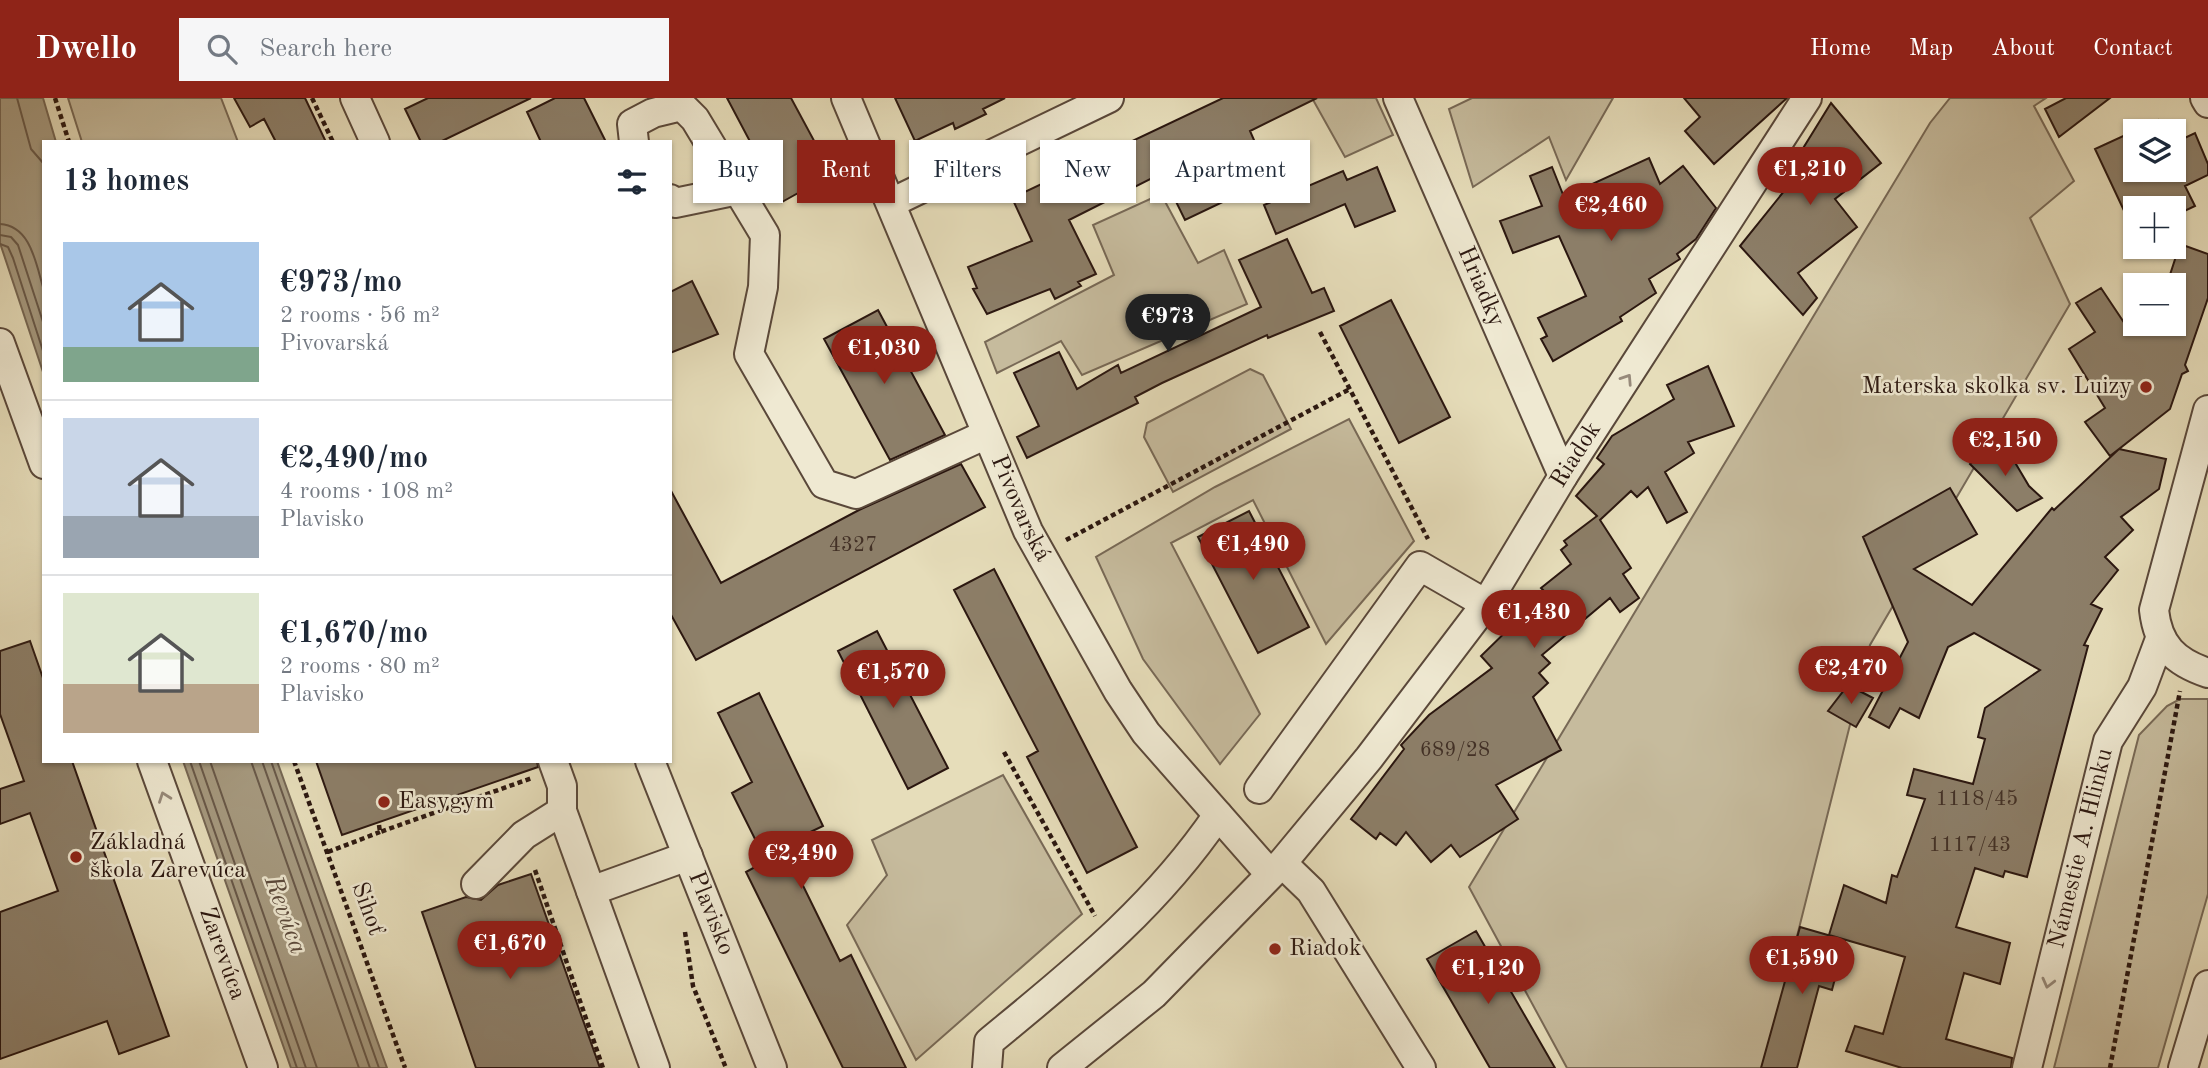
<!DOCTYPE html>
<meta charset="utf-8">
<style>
:root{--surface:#fff;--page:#f6f6f7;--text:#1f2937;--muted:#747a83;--line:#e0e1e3;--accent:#8f2418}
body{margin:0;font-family:"Old Standard TT",serif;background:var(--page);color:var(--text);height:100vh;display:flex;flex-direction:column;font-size:26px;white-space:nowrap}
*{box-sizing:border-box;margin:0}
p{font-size:23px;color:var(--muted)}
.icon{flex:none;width:38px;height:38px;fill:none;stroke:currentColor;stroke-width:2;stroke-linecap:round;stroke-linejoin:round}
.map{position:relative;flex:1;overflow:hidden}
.drawer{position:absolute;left:42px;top:42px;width:630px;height:623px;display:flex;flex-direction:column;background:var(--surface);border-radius:0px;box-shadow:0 2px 5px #0004}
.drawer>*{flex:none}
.hud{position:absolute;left:693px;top:42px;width:665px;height:63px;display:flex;gap:14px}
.fabs{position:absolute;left:2123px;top:21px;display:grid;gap:14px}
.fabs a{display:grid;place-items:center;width:63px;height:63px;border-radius:0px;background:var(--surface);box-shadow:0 2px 5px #0004;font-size:35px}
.price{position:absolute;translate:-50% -60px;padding:0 16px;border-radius:24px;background:var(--accent);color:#fff;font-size:23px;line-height:46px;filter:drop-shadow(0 2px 4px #0008)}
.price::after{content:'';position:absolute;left:50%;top:42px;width:21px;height:16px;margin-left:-10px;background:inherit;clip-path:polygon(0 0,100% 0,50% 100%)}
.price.on{background:#222;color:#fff}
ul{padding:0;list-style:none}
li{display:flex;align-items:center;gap:21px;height:175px;padding:0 21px}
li+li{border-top:2px solid var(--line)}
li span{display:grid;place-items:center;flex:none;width:196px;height:140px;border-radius:0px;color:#555}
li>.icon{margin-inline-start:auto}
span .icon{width:84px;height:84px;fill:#fffc;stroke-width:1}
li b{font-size:30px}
h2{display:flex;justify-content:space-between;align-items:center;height:84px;padding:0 21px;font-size:30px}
.pill{padding:0 24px;border-radius:0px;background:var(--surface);box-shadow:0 2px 5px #0004;font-size:24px;line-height:63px}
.pill.on{background:var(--accent);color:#fff}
header{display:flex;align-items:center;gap:42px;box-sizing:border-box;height:98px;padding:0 35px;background:var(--accent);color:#fff}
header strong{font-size:33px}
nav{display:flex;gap:38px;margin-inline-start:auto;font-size:24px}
.search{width:490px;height:63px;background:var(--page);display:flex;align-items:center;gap:18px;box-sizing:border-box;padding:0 24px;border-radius:0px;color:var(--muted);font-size:26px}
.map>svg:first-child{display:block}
</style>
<header>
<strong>Dwello</strong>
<div class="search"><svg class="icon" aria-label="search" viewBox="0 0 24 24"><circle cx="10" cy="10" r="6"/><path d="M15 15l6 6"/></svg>Search here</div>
<nav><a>Home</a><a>Map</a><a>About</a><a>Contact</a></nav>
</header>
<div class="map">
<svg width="2208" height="970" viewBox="0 0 2208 970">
<rect width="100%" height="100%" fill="#e6ddba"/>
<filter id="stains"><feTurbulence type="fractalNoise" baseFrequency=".00286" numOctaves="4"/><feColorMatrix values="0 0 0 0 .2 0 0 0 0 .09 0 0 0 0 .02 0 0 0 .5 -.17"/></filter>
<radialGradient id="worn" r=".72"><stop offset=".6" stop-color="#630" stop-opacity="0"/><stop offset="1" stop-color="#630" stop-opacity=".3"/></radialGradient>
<path fill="#c6bb9d" stroke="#786956" stroke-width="2" d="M68,0h153l17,44h-156z
M1312,0h64l17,37 -48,22z
M1472,0h141l-47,82 -17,-43 -76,50 -24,-78z
M1950,0h96l-12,8 40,75 -44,37 40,86 -200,341 -106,423h-197l-98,-181 461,-764z
M1161,96l37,69 26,-13 23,54 -165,71 -21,-34 -64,32 -12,-31 129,-67 -21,-50z
M1250,271l13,6 28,54 -118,63 -29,-55 3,-14z
M1349,321l65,122 -88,103 -73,-144 -82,43 89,171 -40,50 -77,-105 -47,-102 119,-70z
M2180,601h28v195l-50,174h-104l85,-333 28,-29z
M1003,677l79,139 -166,146 -69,-135 40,-50 -15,-35z"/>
<path fill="#a69a80" stroke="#756653" stroke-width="2" d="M0,0h43l13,44h-12v233l-44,-132z
M183,663h94l110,307h-96z"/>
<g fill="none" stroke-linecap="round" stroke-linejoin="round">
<path stroke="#685848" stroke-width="2" d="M17,0l14,51 13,15
M0,126c32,2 36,42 44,66
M0,137l11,2 7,8 26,80
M0,146l8,3 5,11 31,96
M190,663l107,307
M199,663l107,307
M210,663l107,307
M251,663l108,307
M262,663l108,307
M271,663l108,307"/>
</g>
<path fill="#8c7e68" stroke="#2b1710" stroke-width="2" d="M234,0h71l21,44h-50l-12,-23 -14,8z
M428,0h103l-91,44h-19l-16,-33z
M555,0h29l22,44h-65l-14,-30z
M727,0h64l41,76 -50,28z
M895,0h110l-22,11 3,5 -31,15 -2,-6 -38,18z
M1223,0h94l-67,33 21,48 -86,41 -23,-47 -93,47 27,54 -18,8 3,4 -26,13 -5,-10 -63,25 -14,-25 4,-1 -9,-21 64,-26 -20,-43z
M1684,0h103l-73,66 -29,-33 15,-14z
M2066,0h44l-51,39 -14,-28z
M1831,5l50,60 -46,36 22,28 -59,46 19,25 -14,17 -63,-69 45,-56 -4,-6z
M2158,22l5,11h-28v39h39v-27l21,-10 13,31v11l-23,11 10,20 -21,10v-8h-39v26l-40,-85z
M1649,60l11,26 23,-18 33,42 -20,31 -19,15 3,5 -31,20 7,14 -36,24 2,4 -69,40 -12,-22 6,-3 -9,-18 48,-22 -27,-60 -46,17 -13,-32 42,-15 -12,-30 22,-9 12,30z
M1377,69l18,44 -40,16 -10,-23 -69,30 -12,-29 79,-34 4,9z
M1287,141l25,54 12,-5 10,23 -66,27 -1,-3 -105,48 -27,14 3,6 -111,55 -10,-21 22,-11 -25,-53 45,-21 18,37 41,-24 3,8 140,-66 -22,-47z
M2180,146l28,10v44l-23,67 3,6 -6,3 -12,35 -60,47 -25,-34 20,-14 -36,-59 26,-17 -19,-29 25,-15 24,36h52l-3,-39 -7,-1z
M692,183l26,53 -48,19v-61z
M1391,202l59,117 -51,26 -59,-117z
M878,212l67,125 -55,25 -66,-121z
M1708,268l26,60 -46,16 6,11 -29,19 22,40 -20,11 -19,-36 -11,10 -6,-6 -31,29 31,48 -8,6 16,24 -19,14 -10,-14 -68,57 8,8 -11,10 9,10 -15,14 28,53 -65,35 22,34 -58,38 -9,-12 -20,17 -25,-30 -10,13 -16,-12 -4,6 -25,-20 53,-70 -3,-4 28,-30 63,-47 -11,-12 41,-40 6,-13 15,-13 -2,-2 30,-24 -10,-14 6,-5 -3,-4 33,-25 -21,-20 28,-32 -7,-6 15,-22 62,-37 -7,-14z
M1992,346l13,15 5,-5 19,32 13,12 -25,13 -47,-47z
M2119,351l47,10 -7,30 -38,28 12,13 -28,27 13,13 -27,34 11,5 -18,36 4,1 -61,231 -22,-6 -2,6 -28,-9 -19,59 54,16 -10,41 -36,-11 -18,66 66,19 -1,10h-109l-56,-17 9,-25 28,8 22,-77 -76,-22 15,-50 42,18 6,-28 5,2 28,-78 -18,-4 7,-26 59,15 12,-45 -7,-2 7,-29 55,-38 -66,-37 -26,14 -29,71 -19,-10 -11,20 -20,-11 39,-75 -45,-105 87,-49 27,46 -63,35 58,36 80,-97 2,2z
M961,366l24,43 -289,153 -26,-47v-124l51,94 138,-73z
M1249,413l60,116 -51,26 -60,-116z
M994,471l143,278 -50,26 -60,-116 11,-6 -84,-161z
M877,533l71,137 -40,21 -70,-138z
M30,543l14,40v80h28l97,275 -50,18 -12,-33 -107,38v-147l58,-21 -28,-78 -30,11v-35l24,-8 -24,-67v-63z
M1848,587l25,13 -17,29 -28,-16z
M759,595l64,133 -19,9 3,7 -21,9 54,110 11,-6 55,113h-63l-97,-196 20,-11 -34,-68 20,-11 -34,-69z
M316,663h221l1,6 -196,68z
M531,776l69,194h-124l-54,-156 44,-15 15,3 17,-15z
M1800,829l45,13 -13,50 -13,-4 -22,82h-36z
M1476,833l79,137h-65l-63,-109z"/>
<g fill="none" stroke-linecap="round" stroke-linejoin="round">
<defs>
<g id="minor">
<path d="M355,0l20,44"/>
<path id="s1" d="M846,0l182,433 90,160 28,42 124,141"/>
<path id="s2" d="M1398,0l165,378"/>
<path d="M2205,0l3,5"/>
<path d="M634,44l-2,-18 21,-11 29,-7 13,13 70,116 -2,52 -14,67 75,130 32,10 131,-60"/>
<path d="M670,101l5,4 63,-13"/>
<path d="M891,105l218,-105"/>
<path d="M0,245l44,121"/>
<path d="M2208,312l-54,200c4,36 21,52 54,63"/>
<path id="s3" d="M152,663l111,307"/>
<path d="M553,663l9,25v25l93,257"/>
<path id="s4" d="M650,663l122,307"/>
<path d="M1259,691l161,-223 66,38"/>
<path d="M1282,765l29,28 110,177"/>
<path d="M476,786l48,-49 38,-24"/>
<path d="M591,793l97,-35"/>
<path d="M987,970l2,-26c86,-71 165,-133 229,-227"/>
<path id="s5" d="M1062,970l92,-74 128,-131 87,-105 117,-154 77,-128 244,-378"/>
<path id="s6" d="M2027,970l81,-327 34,-54 18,-48"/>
<path d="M2183,970l25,-83"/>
</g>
</defs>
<use href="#minor" stroke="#5a483a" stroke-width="32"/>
<path stroke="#2b1710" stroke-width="4.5" stroke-dasharray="5 3.5" stroke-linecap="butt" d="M55,0l14,44
M312,0l21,44
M1320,234l108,207
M1066,442l284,-151
M1004,654l91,164
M294,663l111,307
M379,727l1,7 152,-54
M328,754l52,-20
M535,772l68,198
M685,834l8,54 33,82
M2110,970l70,-377"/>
<use href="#minor" stroke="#efe9d2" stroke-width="28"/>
</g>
<defs><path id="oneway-chevron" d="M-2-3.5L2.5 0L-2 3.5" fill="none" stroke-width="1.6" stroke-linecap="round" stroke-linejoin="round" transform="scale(1.75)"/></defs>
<g stroke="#978a7b">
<use href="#oneway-chevron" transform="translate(1627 281) rotate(-57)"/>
<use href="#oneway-chevron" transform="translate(164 699) rotate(-110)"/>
<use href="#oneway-chevron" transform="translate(2048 885) rotate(104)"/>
</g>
<g fill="#8f2418" stroke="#efe9d2" stroke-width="2.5">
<circle cx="2146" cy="289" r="7"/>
<circle cx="384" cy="704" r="7"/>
<circle cx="76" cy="759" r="7"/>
<circle cx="1275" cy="851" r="7"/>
</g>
<g text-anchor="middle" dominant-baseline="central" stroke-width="5" stroke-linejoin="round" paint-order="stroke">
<g font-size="21" fill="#433126">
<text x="853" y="447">4327</text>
<text x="1455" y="652">689/28</text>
<text x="1977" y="701">1118/45</text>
<text x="1970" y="747">1117/43</text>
</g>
<g font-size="24" fill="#2b1710" stroke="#efe9d2">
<text stroke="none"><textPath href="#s2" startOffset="206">Hriadky</textPath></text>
<text stroke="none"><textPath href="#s5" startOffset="805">Riadok</textPath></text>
<text stroke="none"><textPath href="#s1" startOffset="446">Pivovarská</textPath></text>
<text stroke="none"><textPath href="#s6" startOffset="226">Námestie A. Hlinku</textPath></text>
<text transform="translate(367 811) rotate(70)">Sihoť</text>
<text stroke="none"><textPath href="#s4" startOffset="164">Plavisko</textPath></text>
<text stroke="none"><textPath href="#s3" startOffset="205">Zarevúca</textPath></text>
</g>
<g font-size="24" fill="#2b1710" stroke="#efe9d2" text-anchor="start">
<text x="2132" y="289" text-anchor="end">Materska skolka sv. Luizy</text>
<text x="398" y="704">Easygym</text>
<text x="90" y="745">Základná<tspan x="90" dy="28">škola Zarevúca</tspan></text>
<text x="1289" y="851">Riadok</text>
</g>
<g font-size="26" font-style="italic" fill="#5c4b3d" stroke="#efe9d2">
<text transform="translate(285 817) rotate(70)">Revúca</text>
</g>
</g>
<rect width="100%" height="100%" filter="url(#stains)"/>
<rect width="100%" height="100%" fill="url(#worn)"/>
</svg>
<div class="fabs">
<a><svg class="icon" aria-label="layers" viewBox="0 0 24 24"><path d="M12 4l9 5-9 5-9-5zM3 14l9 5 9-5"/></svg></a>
<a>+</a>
<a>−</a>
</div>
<b class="price" style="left:1810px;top:109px">€1,210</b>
<b class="price" style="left:1611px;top:145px">€2,460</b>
<b class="price on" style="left:1168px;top:256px">€973</b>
<b class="price" style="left:884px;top:288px">€1,030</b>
<b class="price" style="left:2005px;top:380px">€2,150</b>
<b class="price" style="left:1253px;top:484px">€1,490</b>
<b class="price" style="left:1534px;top:552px">€1,430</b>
<b class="price" style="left:1851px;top:608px">€2,470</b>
<b class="price" style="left:893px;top:612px">€1,570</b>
<b class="price" style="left:801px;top:793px">€2,490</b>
<b class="price" style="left:510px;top:883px">€1,670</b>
<b class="price" style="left:1802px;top:898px">€1,590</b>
<b class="price" style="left:1488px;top:908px">€1,120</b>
<div class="hud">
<a class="pill">Buy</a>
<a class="pill on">Rent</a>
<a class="pill">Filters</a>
<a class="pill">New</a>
<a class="pill">Apartment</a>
</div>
<section class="drawer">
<h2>13 homes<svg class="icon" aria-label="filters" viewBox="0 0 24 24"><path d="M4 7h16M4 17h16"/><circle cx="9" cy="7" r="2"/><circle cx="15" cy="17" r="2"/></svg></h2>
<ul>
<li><span style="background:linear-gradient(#a9c7e8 75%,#7fa58c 0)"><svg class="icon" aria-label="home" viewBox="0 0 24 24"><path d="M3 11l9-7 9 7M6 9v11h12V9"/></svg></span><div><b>€973/mo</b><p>2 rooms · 56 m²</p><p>Pivovarská</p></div></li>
<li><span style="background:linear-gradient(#c9d6e8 70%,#9aa5b1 0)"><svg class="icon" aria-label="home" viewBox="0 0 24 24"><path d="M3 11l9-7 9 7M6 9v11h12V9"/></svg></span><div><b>€2,490/mo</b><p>4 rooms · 108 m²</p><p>Plavisko</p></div></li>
<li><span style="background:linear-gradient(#dfe7d0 65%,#b9a48a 0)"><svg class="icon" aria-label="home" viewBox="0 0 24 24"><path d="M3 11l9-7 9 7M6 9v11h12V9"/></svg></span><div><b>€1,670/mo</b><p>2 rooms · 80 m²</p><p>Plavisko</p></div></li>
</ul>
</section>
</div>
